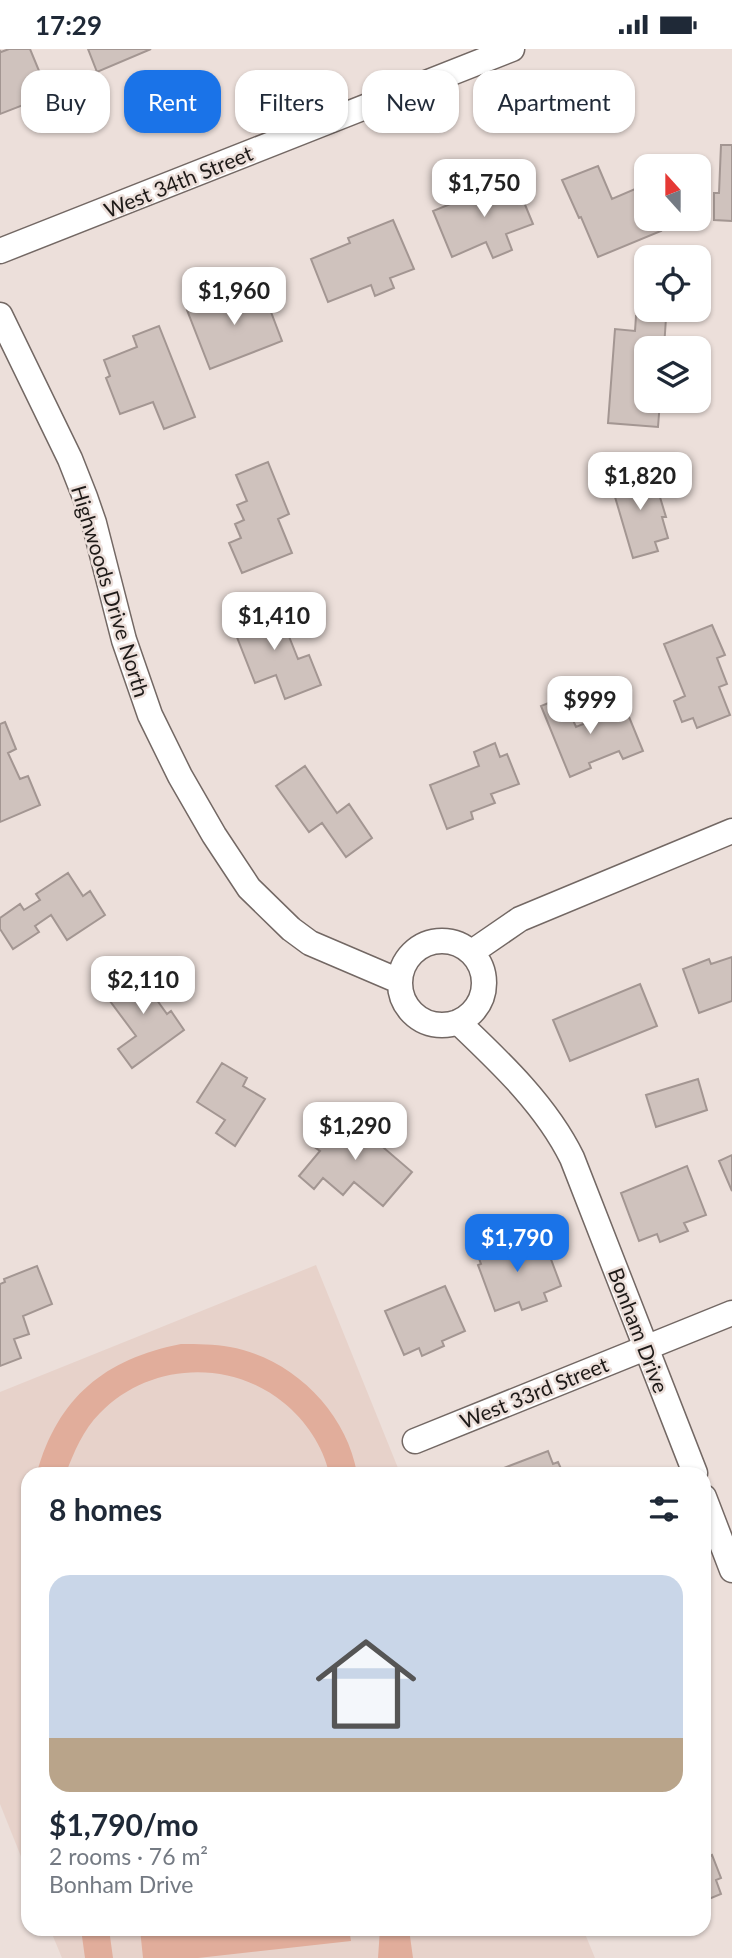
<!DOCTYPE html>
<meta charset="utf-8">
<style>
:root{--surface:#fff;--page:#f2f2f3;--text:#1f2937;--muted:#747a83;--line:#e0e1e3;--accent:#1a73e8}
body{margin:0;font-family:Lato,sans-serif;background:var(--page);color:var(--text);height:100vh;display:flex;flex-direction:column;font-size:26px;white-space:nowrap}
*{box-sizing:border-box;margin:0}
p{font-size:23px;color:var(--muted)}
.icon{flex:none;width:38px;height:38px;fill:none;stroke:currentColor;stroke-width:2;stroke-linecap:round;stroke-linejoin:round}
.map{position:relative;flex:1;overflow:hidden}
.drawer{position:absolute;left:21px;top:1418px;width:690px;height:469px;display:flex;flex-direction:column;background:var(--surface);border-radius:21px;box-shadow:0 2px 5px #0004}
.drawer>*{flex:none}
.top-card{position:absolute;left:21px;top:21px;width:691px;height:63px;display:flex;gap:14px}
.needle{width:46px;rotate:339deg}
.tools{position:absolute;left:634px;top:105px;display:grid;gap:14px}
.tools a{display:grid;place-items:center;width:77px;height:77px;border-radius:14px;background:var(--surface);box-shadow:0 2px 5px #0004;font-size:35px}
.price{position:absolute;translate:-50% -60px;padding:0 16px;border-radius:14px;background:#fff;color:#222;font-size:23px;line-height:46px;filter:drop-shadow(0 2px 4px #0008)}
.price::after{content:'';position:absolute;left:50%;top:42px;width:21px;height:16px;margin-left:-10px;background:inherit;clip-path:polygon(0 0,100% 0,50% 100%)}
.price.current{background:var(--accent);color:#fff}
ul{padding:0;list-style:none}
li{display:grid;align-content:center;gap:14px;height:371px;padding:0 28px}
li+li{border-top:2px solid var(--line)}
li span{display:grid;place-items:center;height:217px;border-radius:21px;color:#555}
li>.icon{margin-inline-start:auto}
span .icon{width:126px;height:126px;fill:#fffc;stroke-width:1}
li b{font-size:30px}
h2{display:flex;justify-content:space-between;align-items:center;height:84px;padding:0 28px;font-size:30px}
.tag{padding:0 24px;border-radius:21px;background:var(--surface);box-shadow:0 2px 5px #0004;font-size:24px;line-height:63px}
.tag.current{background:var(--accent);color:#fff}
.status{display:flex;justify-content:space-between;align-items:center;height:49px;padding:0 35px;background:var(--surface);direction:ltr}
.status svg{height:19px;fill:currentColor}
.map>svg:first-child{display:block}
</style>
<div class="status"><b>17:29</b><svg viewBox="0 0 49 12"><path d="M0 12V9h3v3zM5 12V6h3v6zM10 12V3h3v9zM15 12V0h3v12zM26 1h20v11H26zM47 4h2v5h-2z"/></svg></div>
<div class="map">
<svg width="732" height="1909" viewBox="0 0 732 1909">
<rect width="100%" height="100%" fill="#ecdfda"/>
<path fill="#e7d2ca" d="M316,1216l84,208h-372v401l-28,-70v-412z
M50,1880h533l12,29h-533z"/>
<path fill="#e1ad9b" d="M181,1295c17,0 33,0 49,3 62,11 116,64 127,126h-28c-6,-27 -24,-53 -45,-70 -54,-45 -136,-40 -184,10 -17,17 -26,39 -34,60h-29c21,-76 68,-114 144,-129z
M81,1880h28l4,29h-28z
M140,1880h209l2,12 -153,17h-55z
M380,1880h29l4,29h-35z"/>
<path fill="#cfc2bd" stroke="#a39692" stroke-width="2" d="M9,0h21l19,46 -49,19v-63l1,1z
M88,0h63l-54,23z
M721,96h11v76l-18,-1v-27h5z
M598,117l14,33 30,-13 4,9v24h10l5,12 -63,26 -17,-40 -2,1 -17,-38z
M514,129l19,46 -27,10 6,16 -19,8 -7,-16 -34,15 -19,-46z
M393,171l21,49 -24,9 4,10 -19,8 -4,-11 -43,17 -17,-43 39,-16 -2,-5z
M263,242l19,50 -72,28 -23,-59 39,-16 2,4 9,-4 3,6z
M636,267l30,2 -2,30h-18v53h14l-2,26 -50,-4 7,-94 20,2z
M159,277l36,91 -31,12 -11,-27 -33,12 -14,-36 4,-2 -6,-16 33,-13 -4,-11z
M268,413l21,52 -11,5 14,34 -50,20 -13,-30 12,-5 -6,-14 9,-4 -7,-15 10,-4 -11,-26z
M649,420l4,15h3l10,33h-4l6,21 -13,4 3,9 -25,7 -23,-78z
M276,555l22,55 11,-4 12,30 -36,14 -9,-24 -21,8 -24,-61z
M712,576l13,30 -8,3 10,26 -8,3 11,28 -33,13 -4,-10 -11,4 -8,-21 11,-5 -21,-52z
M563,648l13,30 49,-20 18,44 -20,8 -4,-8 -30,12 2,5 -21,9 -29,-71z
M5,673l11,27 -8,4 12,26 8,-3 12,29 -40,17v-98z
M495,694l5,14 7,-3 12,30 -28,10 4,9 -24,9 2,7 -26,10 -17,-44 49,-19 -5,-14z
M305,717l32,47 12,-9 23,34 -26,19 -24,-34 -13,9 -33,-46z
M68,824l15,23 7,-5 15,24 -38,25 -16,-25 -16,11 4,6 -26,17 -13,-20v-11l20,-14 4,6 16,-10 -4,-6z
M732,908v44l-33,12 -16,-44 26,-10 2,5z
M143,917l18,24 -7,6 13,18 4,-3 13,19 -52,38 -14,-19 18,-13 -32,-43z
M640,935l17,42 -87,35 -17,-41z
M222,1014l25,15 -4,8 22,13 -30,47 -19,-13 9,-13 -28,-18z
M698,1030l9,31 -51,17 -10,-32z
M342,1063l70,60 -29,34 -29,-24 -11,13 -20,-17 -9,11 -15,-13 21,-25 -7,-5z
M732,1106v36l-13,-30z
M687,1117l19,49 -22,8 4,8 -28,11 -3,-8 -18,7 -18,-48z
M502,1189l5,13 36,-13 18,48 -17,7 3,8 -25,9 -3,-8 -24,9 -17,-46 3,-1 -6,-16z
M37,1217l15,38 -29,12 6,18 -15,5 7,19 -21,8v-82l5,-2 -1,-3z
M445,1237l20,45 -23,10 2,5 -22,10 -3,-8 -15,7 -19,-44z
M548,1402l5,13 5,-2 5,11h-72z
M704,1797l4,11 4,-2 9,23 -5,2 5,14 -17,7z"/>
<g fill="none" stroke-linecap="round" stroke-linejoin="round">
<defs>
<path id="minor" d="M0,202l512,-202
M0,266l70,144 15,38 9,26 30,117 26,75 30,61 34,59 35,53 42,41 19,14 89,38
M400 934a42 42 0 1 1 84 0a42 42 0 1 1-84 0Z
M472,903l48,-33 212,-88
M458,973c42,40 88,83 114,136l123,315
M415,1392l317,-128
M704,1448l28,73"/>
</defs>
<use href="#minor" stroke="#736864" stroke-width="27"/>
<use href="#minor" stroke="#fff" stroke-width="24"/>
</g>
<g text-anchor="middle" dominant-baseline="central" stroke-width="5" stroke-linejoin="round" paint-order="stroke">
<g font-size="21" fill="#1e1a18" stroke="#ecdfda">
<text transform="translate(178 132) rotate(-22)">West 34th Street</text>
<text transform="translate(111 542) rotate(73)">Highwoods Drive North</text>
<text transform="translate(639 1281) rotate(69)">Bonham Drive</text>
<text transform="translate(534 1343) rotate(-22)">West 33rd Street</text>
</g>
</g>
</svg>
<div class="tools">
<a><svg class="needle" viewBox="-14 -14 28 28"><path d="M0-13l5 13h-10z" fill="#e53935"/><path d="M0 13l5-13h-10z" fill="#747a83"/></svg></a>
<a><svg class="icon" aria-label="locate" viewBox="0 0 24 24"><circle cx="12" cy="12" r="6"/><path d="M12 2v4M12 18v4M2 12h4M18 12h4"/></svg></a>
<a><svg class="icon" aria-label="layers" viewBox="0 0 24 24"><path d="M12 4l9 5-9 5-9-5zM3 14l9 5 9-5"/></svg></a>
</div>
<b class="price" style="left:484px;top:170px">$1,750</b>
<b class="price" style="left:234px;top:278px">$1,960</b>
<b class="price" style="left:640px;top:463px">$1,820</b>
<b class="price" style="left:274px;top:603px">$1,410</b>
<b class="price" style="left:590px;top:687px">$999</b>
<b class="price" style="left:143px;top:967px">$2,110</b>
<b class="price" style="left:355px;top:1113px">$1,290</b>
<b class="price current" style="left:517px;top:1225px">$1,790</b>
<div class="top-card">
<a class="tag">Buy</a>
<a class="tag current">Rent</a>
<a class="tag">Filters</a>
<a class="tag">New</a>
<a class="tag">Apartment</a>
</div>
<section class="drawer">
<h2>8 homes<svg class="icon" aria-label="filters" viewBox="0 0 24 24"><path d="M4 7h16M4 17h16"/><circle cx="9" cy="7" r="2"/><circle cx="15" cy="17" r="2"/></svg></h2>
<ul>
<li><span style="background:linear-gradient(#c9d6e8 75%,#b9a48a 0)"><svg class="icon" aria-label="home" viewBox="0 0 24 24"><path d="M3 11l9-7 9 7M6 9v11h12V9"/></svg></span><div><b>$1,790/mo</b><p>2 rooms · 76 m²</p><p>Bonham Drive</p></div></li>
</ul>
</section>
</div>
